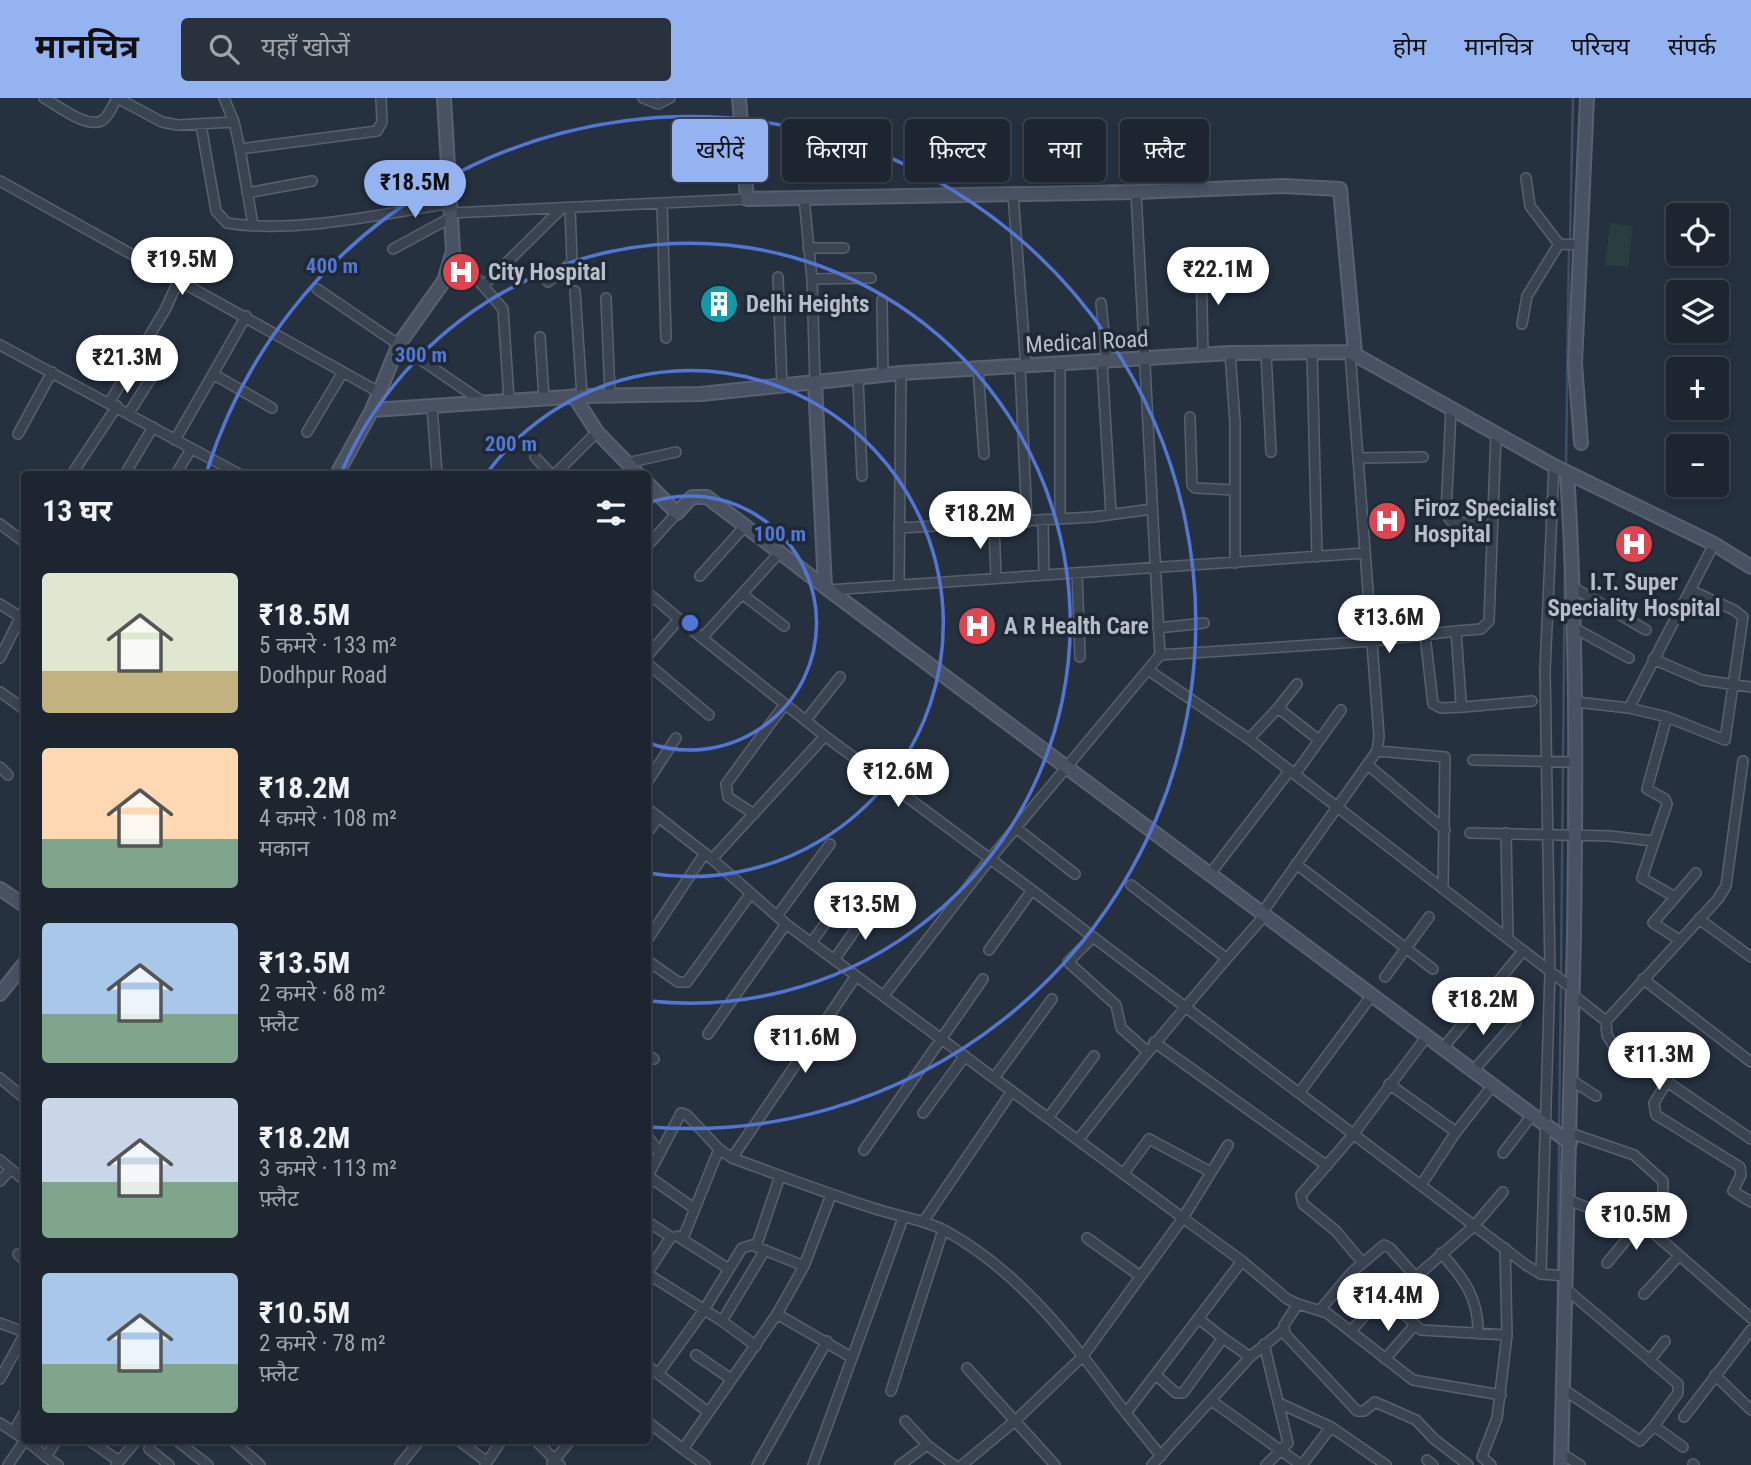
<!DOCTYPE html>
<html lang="hi">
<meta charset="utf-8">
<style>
:root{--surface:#1c2530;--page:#29313c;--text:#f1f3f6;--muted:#a0a5ab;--line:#3a424c;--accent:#95b2f1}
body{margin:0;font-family:"Roboto Condensed","Noto Sans Devanagari",sans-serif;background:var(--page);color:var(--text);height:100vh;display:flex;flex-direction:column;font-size:26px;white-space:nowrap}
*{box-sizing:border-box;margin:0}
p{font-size:23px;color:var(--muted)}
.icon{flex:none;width:38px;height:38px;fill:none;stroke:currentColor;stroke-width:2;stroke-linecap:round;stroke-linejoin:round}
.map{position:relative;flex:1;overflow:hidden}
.sheet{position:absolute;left:21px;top:373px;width:630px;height:973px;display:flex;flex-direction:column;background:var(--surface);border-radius:7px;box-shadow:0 4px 10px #0003,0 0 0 2px var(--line)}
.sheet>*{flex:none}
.guide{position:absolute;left:672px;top:21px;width:665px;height:63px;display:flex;gap:14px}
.controls{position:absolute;left:1666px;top:105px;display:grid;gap:14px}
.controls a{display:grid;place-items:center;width:63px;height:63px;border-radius:7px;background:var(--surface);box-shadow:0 4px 10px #0003,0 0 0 2px var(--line);font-size:35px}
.price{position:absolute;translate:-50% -60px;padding:0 16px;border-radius:24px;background:#fff;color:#222;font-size:23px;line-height:46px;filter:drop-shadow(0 2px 4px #0008)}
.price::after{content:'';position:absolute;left:50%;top:42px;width:21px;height:16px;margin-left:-10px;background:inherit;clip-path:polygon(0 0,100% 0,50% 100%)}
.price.selected{background:var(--accent);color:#111}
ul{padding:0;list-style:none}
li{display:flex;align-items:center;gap:21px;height:175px;padding:0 21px}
li span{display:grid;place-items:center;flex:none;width:196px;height:140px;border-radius:7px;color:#555}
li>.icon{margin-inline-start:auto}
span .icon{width:84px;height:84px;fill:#fffc;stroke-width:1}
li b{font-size:30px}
h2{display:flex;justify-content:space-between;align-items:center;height:84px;padding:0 21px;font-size:30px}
.chip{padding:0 24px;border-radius:7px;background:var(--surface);box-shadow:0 4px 10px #0003,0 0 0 2px var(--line);font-size:24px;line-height:63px}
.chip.selected{background:var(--accent);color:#111}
header{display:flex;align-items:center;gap:42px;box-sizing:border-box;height:98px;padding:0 35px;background:var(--accent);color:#111}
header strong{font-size:33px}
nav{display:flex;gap:38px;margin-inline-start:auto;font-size:24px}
.search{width:490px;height:63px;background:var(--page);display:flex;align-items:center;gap:18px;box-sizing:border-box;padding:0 24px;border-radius:7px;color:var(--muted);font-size:26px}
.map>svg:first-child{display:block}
</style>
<header>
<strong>मानचित्र</strong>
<div class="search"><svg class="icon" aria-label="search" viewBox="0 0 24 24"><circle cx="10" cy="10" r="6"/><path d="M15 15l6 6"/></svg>यहाँ खोजें</div>
<nav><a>होम</a><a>मानचित्र</a><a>परिचय</a><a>संपर्क</a></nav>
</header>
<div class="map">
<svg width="1751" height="1367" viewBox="0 0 1751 1367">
<rect width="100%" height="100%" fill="#263140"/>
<path fill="#283e41" d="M1610,125l23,3 -5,41 -23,-2z"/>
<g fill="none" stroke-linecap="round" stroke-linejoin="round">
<path stroke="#3c4f68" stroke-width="2.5" d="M1570,144l3,-144
M1566,368l3,-218
M1561,879l4,-431
M1559,1033l2,-148
M1557,1299l2,-256"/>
<defs>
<path id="street" d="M44,0c13,7 42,30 57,23 7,-3 12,-16 16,-23
M117,0l45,24 16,3 56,-3
M224,0l10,24 6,27 137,-18 5,-9 -1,-24
M643,0l15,6 12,-6
M201,27l15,86 11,12c66,11 158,-9 224,-20
M240,51l13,76
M1526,80l4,28 29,38 21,1
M0,83l377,210
M1136,94l24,463
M247,95l65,-12
M1013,96l13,172
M804,100l8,81 3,104
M662,105l4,135
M450,115l297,-14
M808,150h36
M393,151l57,-31
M453,153l50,58 6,91
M1201,162l2,95
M778,179l4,110
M812,181l59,-1
M548,184l24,-20 -2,-54
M483,188l78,-77
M317,191l166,113
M575,193l7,105
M606,200l4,97
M882,202l1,75
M1101,205l6,59
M246,218l-33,58 59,34
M1522,226l5,-28 32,-52
M540,239l4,61
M0,247l239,129
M1312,253l5,206
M1230,255l5,69v141
M1266,255l5,99
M1102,264l9,152
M1020,269l7,155
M978,271l6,85
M858,280l4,98
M109,305l56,-93 14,-31
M432,308l5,68
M1451,311l-5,105 5,7 41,6
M129,315l39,-62
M1190,319l2,68 3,3 40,2
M307,334l36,-60
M18,336l34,-62
M175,342l38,-66
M535,359l16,17
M1358,360l65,-1
M627,365l49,-11
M72,376l45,-68
M125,376l28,-47
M176,376l15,-25
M555,376l42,-42
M1060,421v-155
M1043,422l1,55
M994,425l2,55
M0,426l24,18
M899,430l194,-11 59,-8
M648,447l29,-32
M1077,475l3,84
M700,478l45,-50
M899,486l2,-211
M1574,490l72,42
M829,492l536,-37
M648,495l54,45
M742,496l42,32
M0,506l20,13
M1158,530l46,-5
M1576,531l53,29
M1456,533l25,-2 8,-8 7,-187
M1425,537l8,69 8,4 23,-1
M648,557l31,-36
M0,560l24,-48
M1653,561l49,21 49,7
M648,566l61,51
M1148,572l101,69 324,250
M0,594l24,17
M1576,604l53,6 38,9 58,23 18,-123 -9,-7 -44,-20
M1278,610l19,-24
M1629,610l85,-164
M1667,619l-20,72 18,10 2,5 -25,74 33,19
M806,622l34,-43
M825,638l207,154 -43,60
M1249,641l29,-31 41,32
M1377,653l68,6 -2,132
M1473,662l103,2
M1369,668l76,64
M0,669l8,8
M1295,676l46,-64
M648,683l28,-43
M648,711l64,50 74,65 397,294 45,-73
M754,716l-26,-17 -2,-13 59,-80
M1016,730l59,46
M648,734l11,-15
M1470,735l140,3 43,5
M1506,735l2,106
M712,761l113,-123 -123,-98 78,-86
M1296,766l137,105
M1210,776l80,-104
M1131,787l95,73
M1032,792l61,47 -25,25 48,43 5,23 26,23
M1262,815l115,-162 2,-15 -29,-384
M777,818l53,-72
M1699,821l52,38
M1093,839l433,328 15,9 25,2
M648,841l57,-86
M1678,841l-25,-16 43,-50
M811,845l37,-51 45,29
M834,862l38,-54
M648,863l30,21h9l64,-89
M1385,879l44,-60
M1643,881l108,83
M885,896l105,-135 170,-204 213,-14 83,-10 5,71 3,5 68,-6
M1573,897l33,26 112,-122 8,-13 17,-125
M1606,923l1,14 6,10 138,94
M708,936l78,-110
M1154,944l173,124
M1443,950l80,-97
M648,957l6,4
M1473,973l43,-49
M0,980l24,20
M994,980l58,-79
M1571,982l25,16
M1668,982l-14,23 2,12 84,52 1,8 -8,16 18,11
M1389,986l67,48
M1300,994l72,-97
M923,1015l42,-57
M1048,1020l46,-62
M1570,1035l64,22 29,26v12l-22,29 110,96
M648,1039l11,15
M1078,1042c60,-77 122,-152 187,-225
M864,1052l119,-171
M1503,1055l29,-38
M732,1060l124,-182
M0,1062l24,20
M1124,1075l25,-34 62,33
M648,1078l33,-63 6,2 32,34
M648,1078l47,33
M0,1083l11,-12
M1421,1087l35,-53 37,-47
M1568,1102l29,11 21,-8 23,19 -34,41
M648,1124l23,15 -23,35
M923,1124l89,-131
M677,1138l52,33
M683,1140l36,-89 13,9c47,17 93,35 141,50 23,8 49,11 71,22 78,42 130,114 182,183
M1087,1140l53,38
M756,1149l24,-71
M1505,1150l2,87
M1441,1155c23,26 38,45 37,81
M18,1156l6,6
M1242,1163l45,38 11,5 -14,21 1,9 72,77h7l11,-9 41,18 18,19 34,26
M1362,1164l-26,-31 -33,-27 -2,-9 51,-59 75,-100
M648,1176l74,47
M1541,1176l9,-303 -5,-300 9,-205
M1566,1191l112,95v9l-24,33 29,21
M1644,1196l35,-38
M1386,1199l35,33 86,5 -10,83 -15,39 9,8
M1298,1206l29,9 86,67 88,15
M1320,1212l32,-38 32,-27 6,3 25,28
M777,1216l74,43
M0,1225l24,9
M1352,1232l27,-31 15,-3 80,-70 29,-34
M1223,1240l27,19
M1264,1246l24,99 -22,22
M756,1248l-34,-25 43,-71
M696,1257l35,24
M1385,1261l29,-33
M1650,1262l15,-19
M648,1268l60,46
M967,1270l88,97
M658,1276l46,-64 38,-62 10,-3 52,21
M1715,1277l36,35
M1157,1278l19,17h7l40,-55 -24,-19
M0,1281l24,-44
M1563,1291l77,52 14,-15
M891,1293l52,-161
M1212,1303l89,64
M1279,1305l52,24 55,38
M1684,1319l67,-87
M648,1324l35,27
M0,1325l24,16
M14,1333l10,-18
M26,1342l20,17
M57,1342l-11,17 12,8
M89,1342l30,21
M176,1342l32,25
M232,1342l28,25
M458,1342l29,22
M535,1342l25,25
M927,1347l27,20
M149,1351l20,16
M1561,1355l19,12
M1427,1362l6,5
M552,1365l19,-23
M1693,1366l1,1
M8,1367l17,-25
M116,1367l21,-25
M400,1367l20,-25
M485,1367l17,-25
M705,1367l-22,-16 94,-135 27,-48 27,-71
M757,1367l70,-124
M813,1367l90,-247
M900,1367l27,-20 -22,-24
M962,1367l54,-45 67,-64 100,-138 59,43 -116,152 35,43
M1152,1367l98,-108 33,-27
M1302,1367l29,-38"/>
<path id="secondary" d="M739,0l8,101 389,-7 147,-6 57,3 15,164
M815,285l10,204 745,556
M574,298l23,36 41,42
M372,312l210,-14 119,-2 200,-21 329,-20 120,-1 204,114 160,78 37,23
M1581,345l-6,-79 12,-266
M337,376l35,-64 27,-66 45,-63 9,-30 -9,-153
M648,386l29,29 15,-16h15l118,90
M0,791l24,16
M0,896l24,-30
M1561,1367c5,-176 10,-352 13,-528 2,-155 3,-309 -7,-464"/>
</defs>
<use href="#street" stroke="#58616d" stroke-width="12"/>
<use href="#secondary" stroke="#58616d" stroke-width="16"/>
<use href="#street" stroke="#3a4350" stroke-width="9"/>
<use href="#secondary" stroke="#485263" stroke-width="12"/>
</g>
<g fill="none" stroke="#5375d3" stroke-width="3.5">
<path d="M648 405A127 127 0 1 1 648 645"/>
<path d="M487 375A253 253 0 1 1 648 775"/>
<path d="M342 373A380 380 0 1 1 650 903"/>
<path d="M207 373A506 506 0 1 1 650 1029"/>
</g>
<defs>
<symbol id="hospital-disc" viewBox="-11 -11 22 22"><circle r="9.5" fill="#e0444e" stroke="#1f2835"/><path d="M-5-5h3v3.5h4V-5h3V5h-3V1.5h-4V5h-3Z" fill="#fff"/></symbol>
<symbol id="building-disc" viewBox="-11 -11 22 22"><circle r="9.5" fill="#0f9aa8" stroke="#1f2835"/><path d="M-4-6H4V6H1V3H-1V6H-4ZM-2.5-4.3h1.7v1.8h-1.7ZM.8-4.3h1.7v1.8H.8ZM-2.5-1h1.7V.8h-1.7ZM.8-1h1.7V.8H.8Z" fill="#fff"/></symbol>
</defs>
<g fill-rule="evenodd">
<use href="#hospital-disc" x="439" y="152" width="44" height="44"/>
<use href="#building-disc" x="697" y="184" width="44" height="44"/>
<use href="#hospital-disc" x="1365" y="401" width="44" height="44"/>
<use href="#hospital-disc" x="1612" y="424" width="44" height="44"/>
<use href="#hospital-disc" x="955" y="506" width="44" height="44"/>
</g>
<g text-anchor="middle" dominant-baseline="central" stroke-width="7" stroke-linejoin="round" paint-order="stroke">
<g font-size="23" font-weight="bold" fill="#b7beca" stroke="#1f2835" text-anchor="start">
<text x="488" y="174">City Hospital</text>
<text x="746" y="206">Delhi Heights</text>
<text x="1414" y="410">Firoz Specialist<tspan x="1414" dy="26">Hospital</tspan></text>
<text x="1634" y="484" text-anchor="middle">I.T. Super<tspan x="1634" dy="26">Speciality Hospital</tspan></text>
<text x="1004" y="528">A R Health Care</text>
</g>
<g font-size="23" fill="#b7beca" stroke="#1f2835">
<text transform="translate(1087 244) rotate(-3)">Medical Road</text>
</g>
</g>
<circle cx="690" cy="525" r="10" fill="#5375d3" stroke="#1f2835" stroke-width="3.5"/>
<g font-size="21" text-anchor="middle" font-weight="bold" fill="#5375d3" stroke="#1f2835" stroke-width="7" stroke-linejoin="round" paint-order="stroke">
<text x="332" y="175">400 m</text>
<text x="421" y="264">300 m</text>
<text x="511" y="353">200 m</text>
<text x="780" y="443">100 m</text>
</g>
</svg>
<div class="controls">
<a><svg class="icon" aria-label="locate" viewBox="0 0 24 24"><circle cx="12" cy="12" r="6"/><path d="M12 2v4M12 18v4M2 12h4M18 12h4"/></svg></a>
<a><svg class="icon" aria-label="layers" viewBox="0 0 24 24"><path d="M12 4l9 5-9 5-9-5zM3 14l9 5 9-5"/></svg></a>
<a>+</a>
<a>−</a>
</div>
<b class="price selected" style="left:415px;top:122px">₹18.5M</b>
<b class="price" style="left:182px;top:199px">₹19.5M</b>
<b class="price" style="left:1218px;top:209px">₹22.1M</b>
<b class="price" style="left:127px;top:297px">₹21.3M</b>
<b class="price" style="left:980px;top:453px">₹18.2M</b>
<b class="price" style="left:1389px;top:557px">₹13.6M</b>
<b class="price" style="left:898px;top:711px">₹12.6M</b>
<b class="price" style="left:865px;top:844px">₹13.5M</b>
<b class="price" style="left:1483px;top:939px">₹18.2M</b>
<b class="price" style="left:805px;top:977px">₹11.6M</b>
<b class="price" style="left:1659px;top:994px">₹11.3M</b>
<b class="price" style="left:1636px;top:1154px">₹10.5M</b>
<b class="price" style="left:1388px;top:1235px">₹14.4M</b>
<div class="guide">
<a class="chip selected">खरीदें</a>
<a class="chip">किराया</a>
<a class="chip">फ़िल्टर</a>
<a class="chip">नया</a>
<a class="chip">फ़्लैट</a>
</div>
<section class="sheet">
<h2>13 घर<svg class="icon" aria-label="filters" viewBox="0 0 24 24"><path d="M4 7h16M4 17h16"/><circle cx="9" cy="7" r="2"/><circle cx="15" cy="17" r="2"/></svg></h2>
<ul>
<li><span style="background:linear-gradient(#dfe7d0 70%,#c2b280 0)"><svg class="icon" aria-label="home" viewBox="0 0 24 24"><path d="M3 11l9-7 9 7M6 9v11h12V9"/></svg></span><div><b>₹18.5M</b><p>5 कमरे · 133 m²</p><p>Dodhpur Road</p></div></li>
<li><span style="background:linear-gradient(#ffd9b3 65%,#7fa58c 0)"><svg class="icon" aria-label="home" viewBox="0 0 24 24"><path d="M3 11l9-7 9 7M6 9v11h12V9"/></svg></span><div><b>₹18.2M</b><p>4 कमरे · 108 m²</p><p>मकान</p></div></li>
<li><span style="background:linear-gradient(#a9c7e8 65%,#7fa58c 0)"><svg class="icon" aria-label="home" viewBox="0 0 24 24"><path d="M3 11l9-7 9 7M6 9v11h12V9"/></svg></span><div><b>₹13.5M</b><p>2 कमरे · 68 m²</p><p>फ़्लैट</p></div></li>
<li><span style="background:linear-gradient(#c9d6e8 60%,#7fa58c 0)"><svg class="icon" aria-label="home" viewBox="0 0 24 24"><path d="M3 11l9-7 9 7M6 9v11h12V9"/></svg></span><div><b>₹18.2M</b><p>3 कमरे · 113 m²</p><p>फ़्लैट</p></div></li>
<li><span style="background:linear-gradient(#a9c7e8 65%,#7fa58c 0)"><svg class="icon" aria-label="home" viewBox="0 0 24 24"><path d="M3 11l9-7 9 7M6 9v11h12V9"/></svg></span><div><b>₹10.5M</b><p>2 कमरे · 78 m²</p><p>फ़्लैट</p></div></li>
</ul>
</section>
</div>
